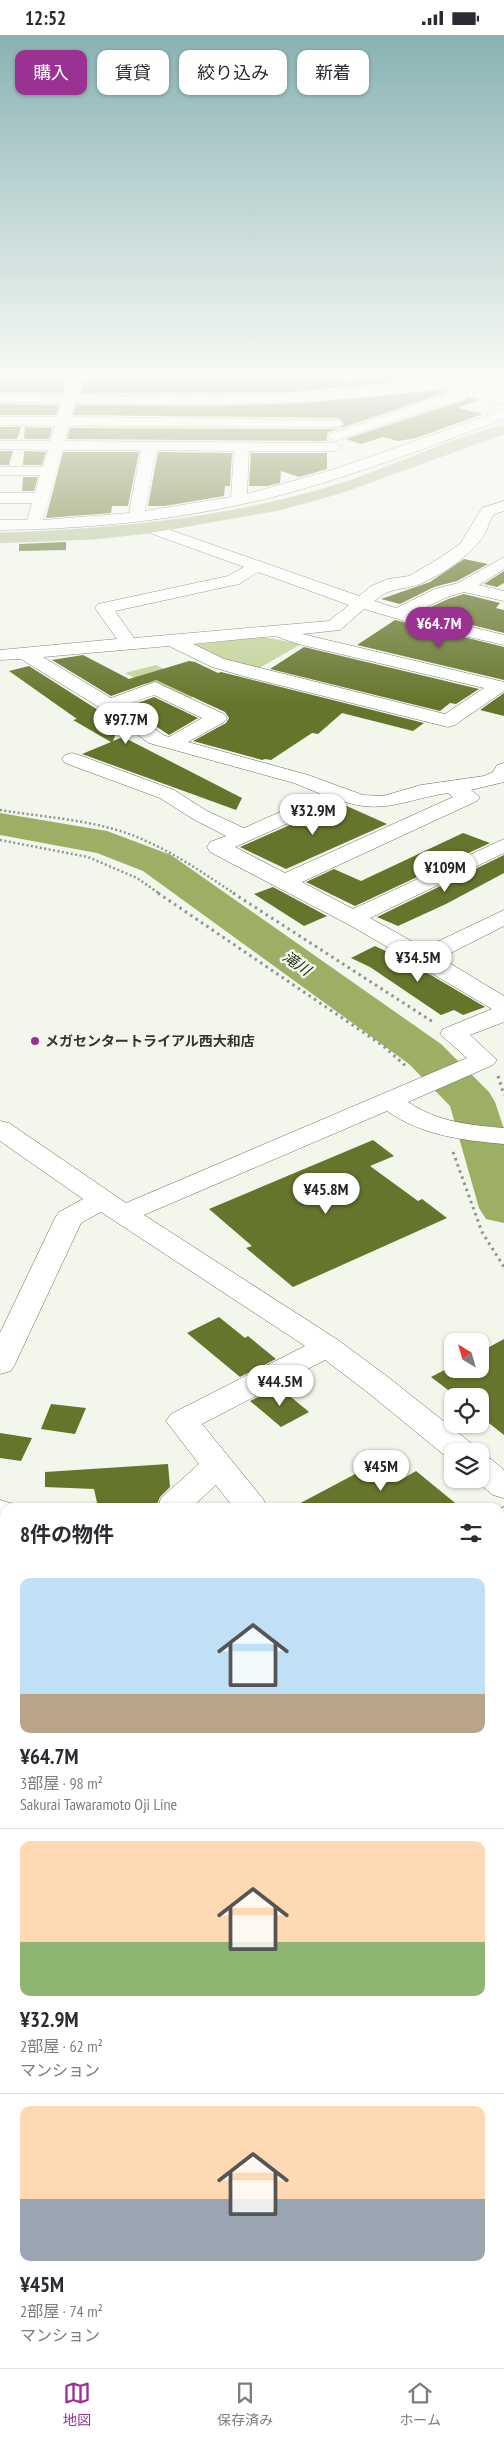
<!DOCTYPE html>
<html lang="ja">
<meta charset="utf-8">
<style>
:root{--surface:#fff;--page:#f7f7f7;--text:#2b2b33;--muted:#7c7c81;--line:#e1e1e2;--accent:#9a3193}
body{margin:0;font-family:"PT Sans Narrow","Noto Sans JP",sans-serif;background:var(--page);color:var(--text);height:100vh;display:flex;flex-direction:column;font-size:19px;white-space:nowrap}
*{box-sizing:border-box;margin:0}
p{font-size:16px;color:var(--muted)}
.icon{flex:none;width:28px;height:28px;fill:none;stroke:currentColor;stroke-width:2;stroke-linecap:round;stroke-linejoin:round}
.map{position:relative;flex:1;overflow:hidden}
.details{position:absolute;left:0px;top:1468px;width:505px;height:866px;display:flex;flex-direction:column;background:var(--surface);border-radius:15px 15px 0 0;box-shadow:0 1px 4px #0004}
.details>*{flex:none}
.banner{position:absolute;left:15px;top:15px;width:475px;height:45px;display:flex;gap:10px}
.needle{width:32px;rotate:323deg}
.tools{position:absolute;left:444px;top:1298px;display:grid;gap:10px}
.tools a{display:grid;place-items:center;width:45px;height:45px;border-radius:10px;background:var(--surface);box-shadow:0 1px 4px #0004;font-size:25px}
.price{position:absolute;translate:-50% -42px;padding:0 11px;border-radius:18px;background:#fff;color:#222;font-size:16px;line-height:32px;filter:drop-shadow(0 1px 2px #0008)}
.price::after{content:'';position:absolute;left:50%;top:30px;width:15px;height:11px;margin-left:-8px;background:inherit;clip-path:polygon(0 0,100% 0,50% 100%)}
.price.on{background:var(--accent);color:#fff}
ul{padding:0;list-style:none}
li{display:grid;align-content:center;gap:10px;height:265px;padding:0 20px}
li+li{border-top:1px solid var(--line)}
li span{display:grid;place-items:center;height:155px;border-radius:10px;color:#555}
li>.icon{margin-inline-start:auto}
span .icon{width:90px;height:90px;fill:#fffc;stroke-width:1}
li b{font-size:21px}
h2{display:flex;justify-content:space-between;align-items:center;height:60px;padding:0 20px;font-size:21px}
.tag{padding:0 18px;border-radius:10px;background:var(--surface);box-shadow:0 1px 4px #0004;font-size:18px;line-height:45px}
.tag.on{background:var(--accent);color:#fff}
.status{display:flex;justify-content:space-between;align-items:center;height:35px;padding:0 25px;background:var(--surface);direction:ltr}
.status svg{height:14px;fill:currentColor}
.tab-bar{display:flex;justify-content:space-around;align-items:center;height:70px;border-top:1px solid var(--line);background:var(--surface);font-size:14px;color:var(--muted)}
.tab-bar a{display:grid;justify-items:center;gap:2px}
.tab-bar .on{color:var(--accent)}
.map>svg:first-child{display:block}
</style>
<div class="status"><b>12:52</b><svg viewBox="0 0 49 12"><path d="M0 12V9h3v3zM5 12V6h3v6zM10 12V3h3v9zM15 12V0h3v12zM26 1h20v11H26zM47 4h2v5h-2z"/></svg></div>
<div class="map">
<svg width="504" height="2333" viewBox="0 0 504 2333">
<rect width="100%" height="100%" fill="#f2f6eb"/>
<path fill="#c3d399" d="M258,601l43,8 -45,26 -32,-10 -31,-14 5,-4z
M156,630l19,10 41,14 -28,10 -38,-13 -25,-13z"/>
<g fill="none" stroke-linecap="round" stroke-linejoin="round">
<path fill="#9caf64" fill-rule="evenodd" d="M0,778l107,18 64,24 270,189 48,48 6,10 9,27v94l-18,-4 -7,-11 -29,-102 -41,-42 -266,-193 -46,-18 -97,-18z"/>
</g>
<path fill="#65752b" d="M353,343h91l-150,14 -214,1 3,-13h3l273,1z
M0,344h37l29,1 -3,13 -63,-1z
M443,355l5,2 -119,40 -2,2v7l-260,-2 3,-11 265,1 5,-1 4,-4 -4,-6 -267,-3 3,-10 137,1 92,-3z
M467,362l12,3 -21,8 25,6 -67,24 -18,3 -15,-4 -22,7 -15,-5 119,-39z
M0,369l59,1 -3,10h-56z
M0,392h21l-4,12h-17z
M25,392l27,1 -3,11h-25z
M0,416h13l-4,14h-9z
M24,416l22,1 -4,13h-19z
M63,417h76l-11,54h-16l-1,7 -65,5z
M158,417l74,1 -2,33h-5l-1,10 -59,10h-17z
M251,418h76v16l-28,8 -18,-6 -1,12 -13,3h-18z
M23,442h15l-4,14h-12z
M66,507v8l-47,1v-7z
M464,524l24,5 -31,17 -23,6 -34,17 -19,-5 49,-17z
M504,536v12l-7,4 -13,-3z
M464,559l36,9 -4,5 8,2v23l-84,-21 28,-13z
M395,585l109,27v33l-147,-35z
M304,612l175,42 -23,15 -6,-1 -10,8 -170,-42z
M83,620l46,24 60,-18 6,1 23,11 3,-1 203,51 -11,8 -71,-18 -24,21 -6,-1 -41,27 -6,-1 -3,1 -69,-19 33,-18 3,-5 -4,-6 -69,-32 -45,16 -59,-36z
M29,631l91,58 -7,17 10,-4 119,61 -6,12 -154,-56 29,-12 -38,-22 4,-1 -68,-48z
M504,658v23l-24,-6z
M154,662l44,21 -29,17 -42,-28z
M340,768l47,21 -101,45 -46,-22z
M463,798l27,10 -135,63 -49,-24 28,-13 27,12z
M504,820v18l-58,31 -48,22 -21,-9z
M273,852l54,29 -23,10 -50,-32z
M375,911l32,15 78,46 -22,8 -9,-5 -13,5 -71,-48 -19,-9z
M373,1105l21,16 -24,10 48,35 4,-2 25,19 -154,69 -47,-39 6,-2 -43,-37z
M219,1282l26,21 3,-2 28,23 -36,18 -53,-44z
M504,1304v96l-24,-19v-20h-24l-25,-19 21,-11v3h28v-17z
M279,1352l30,25 -28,15 -31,-26z
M51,1369l35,4 -11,26 -34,-5z
M0,1398l32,5 -11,23 -21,-3z
M376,1428l21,19 19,-11 44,36h-167z
M168,1429l2,23 -10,10 -4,10h-58l-4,-18 -49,-2v-15z"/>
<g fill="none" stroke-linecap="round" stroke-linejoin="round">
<defs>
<path id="minor" d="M68,343h14l-5,17c83,1 165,2 248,-3 53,-3 106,-14 159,-14l-2,3 -24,4 46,12v8l-38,-10 -2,3 -129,43 -7,-4 2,-3 124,-42 -11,-4c-122,19 -246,17 -368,15l-4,14 269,3 2,3 -2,3 -5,1 -266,-1 -4,15 270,2 7,4 -7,4h-86l-2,43 88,-25 169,-59v9c-70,26 -140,53 -212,73 -95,26 -193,37 -292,38v-10h27l5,-17h-32v-10h35l5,-18h-40v-8h43l5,-17 -48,-1v-8h50l5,-15 -55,-1v-8h57l4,-14 -61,-1v-8l64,1zM62,415h79l-12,63 -86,7zM156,415l78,1 -3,46 -86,14z
M504,466v10l-10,3c-5,7 -6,15 -10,21 -14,21 -41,39 -64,49 -19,7 -28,2 -46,17l22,7 39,-19 23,-6 46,-26v12l-25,16 25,6v10l-40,-9 -17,5 -33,16 90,22v10l-75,-17 -65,-19 -24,21 -38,4 202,48v9l-49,34 -7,2 -205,-51 -31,-9 -43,-21 -126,11 68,41 44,-16 69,32 3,4 -3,4 -36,20 120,33 55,20 20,1 38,-11 63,-9 9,-4 4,-7 7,-2v19l-33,8 9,7 -3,4 -175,81 51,27 151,-70v14l-134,65 54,30 80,-38v16l-63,32 63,38v26l-34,13 27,25 -4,5 -85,37c30,20 61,23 96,26v16c-42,-4 -81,-8 -117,-33l-243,104 194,125 50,37 83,66 5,8h-24v9l-3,-1 -83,-68 -41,-31 -123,64 61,75 4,8h-34l-17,-22 -24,22h-34l3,-9 38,-34 -33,-43 5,-7 134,-68 -204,-134 -20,11 -66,141 -4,7 -11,3v-41l55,-115 4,-6 24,-13 -83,-58v-20l9,2 117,80 341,-145 -27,-24 3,-5 49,-20 -137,-81 -145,-76 -3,-5 3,-5 16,-6 -33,-17 -33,-21 -95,-35 -3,-4 3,-4 7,-2 7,2 95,35 33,21 37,17 77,-34 -27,-11 -145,-40 -47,-34 -81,-50 -21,1v-10l117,-11 -22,-31 3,-4 130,-28 16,-9 -100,-36 -2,-3 2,-3h12l203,71 12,-10 17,-7 21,-3 29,-17 22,-15 22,-36zM258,537l91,33 -20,16 -195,17 -19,-27 124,-27zM275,601l23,8 186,44 -39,26 -221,-55 -31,-15zM154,660l48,23 -33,19 -6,-2 -40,-29zM448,758l5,4 -168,76 -50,-26 105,-47c41,16 67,-1 108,-7z
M480,1421l11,3 13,11v28l-11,-3 -20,-16h7z
M0,1465l17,5 1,2h-13v18l-5,-1z
M504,1472v24l-4,2v-24z
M5,1519v41l-5,1v-41z
M504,1576v27l-4,1v-27z
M500,1847l4,2v34l-4,-2z
M0,1848l5,1v34l-5,-1z
M5,1903v44l-5,2v-45z
M504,2011v44l-4,1v-44z
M5,2310v19h36l-2,4h-39v-20z
M271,2329h49l-2,4h-49z"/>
<path id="major" d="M504,390v9l-163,59 -61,17 -130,23 -54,6 -96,4v-10c111,-4 222,-14 329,-46 59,-17 116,-48 175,-62z"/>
</defs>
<use href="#minor" stroke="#696c63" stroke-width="1"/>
<use href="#major" stroke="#d2d3d2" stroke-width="1"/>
<path stroke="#92958d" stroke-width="2.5" stroke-dasharray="2 2.5" stroke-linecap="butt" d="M0,775c48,8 102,10 146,31 32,14 60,34 89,53
M0,805l88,17 49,21 23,16"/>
<path stroke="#92958d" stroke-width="3" stroke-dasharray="2.5 4" stroke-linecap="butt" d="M158,858l224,152 26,23
M233,858l200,129
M498,1041l6,19
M453,1117l29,80 22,35"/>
<use href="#minor" fill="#fff" fill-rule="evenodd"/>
<use href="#major" fill="#b9c49a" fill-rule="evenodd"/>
</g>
<linearGradient id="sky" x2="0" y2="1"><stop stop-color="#89b2b3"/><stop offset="0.51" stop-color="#f9fbf6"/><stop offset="1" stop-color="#f9fbf6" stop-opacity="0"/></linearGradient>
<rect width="504" height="670" fill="url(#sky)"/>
<circle fill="#9a3193" stroke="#f2f6eb" stroke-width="2" cx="35" cy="1006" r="5"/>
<g text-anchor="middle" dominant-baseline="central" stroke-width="5" stroke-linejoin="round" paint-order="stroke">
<g font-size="14" font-weight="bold" fill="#343531" stroke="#f2f6eb" text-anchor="start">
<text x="45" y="1006">メガセンタートライアル西大和店</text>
</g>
<g font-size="15" font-style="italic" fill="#262d0c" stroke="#f2f6eb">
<text transform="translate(297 928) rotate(35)">滝川</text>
</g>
</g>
</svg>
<div class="tools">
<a><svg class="needle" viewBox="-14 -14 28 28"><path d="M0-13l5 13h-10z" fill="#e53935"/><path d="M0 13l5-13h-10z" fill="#7c7c81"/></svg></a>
<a><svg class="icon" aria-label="locate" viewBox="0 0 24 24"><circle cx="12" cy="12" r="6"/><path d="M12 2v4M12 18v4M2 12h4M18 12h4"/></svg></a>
<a><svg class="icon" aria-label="layers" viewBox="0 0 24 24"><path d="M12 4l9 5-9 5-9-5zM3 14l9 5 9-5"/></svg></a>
</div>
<b class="price on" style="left:439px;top:614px">¥64.7M</b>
<b class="price" style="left:126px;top:710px">¥97.7M</b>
<b class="price" style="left:313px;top:801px">¥32.9M</b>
<b class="price" style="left:445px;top:858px">¥109M</b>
<b class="price" style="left:418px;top:948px">¥34.5M</b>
<b class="price" style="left:326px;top:1180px">¥45.8M</b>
<b class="price" style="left:280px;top:1372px">¥44.5M</b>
<b class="price" style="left:381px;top:1457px">¥45M</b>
<div class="banner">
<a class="tag on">購入</a>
<a class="tag">賃貸</a>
<a class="tag">絞り込み</a>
<a class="tag">新着</a>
</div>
<section class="details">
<h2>8件の物件<svg class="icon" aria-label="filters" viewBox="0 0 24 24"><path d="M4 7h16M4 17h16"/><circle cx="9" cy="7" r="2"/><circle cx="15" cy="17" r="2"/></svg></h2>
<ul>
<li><span style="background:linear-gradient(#bfe0f5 75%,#b9a48a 0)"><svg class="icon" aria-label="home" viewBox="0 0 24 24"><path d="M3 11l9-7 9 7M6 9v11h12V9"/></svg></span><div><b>¥64.7M</b><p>3部屋 · 98 m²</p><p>Sakurai Tawaramoto Oji Line</p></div></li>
<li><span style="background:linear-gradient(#ffd9b3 65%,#8fb573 0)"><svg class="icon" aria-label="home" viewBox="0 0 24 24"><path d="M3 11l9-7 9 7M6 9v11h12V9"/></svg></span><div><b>¥32.9M</b><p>2部屋 · 62 m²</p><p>マンション</p></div></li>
<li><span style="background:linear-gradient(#ffd9b3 60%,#9aa5b1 0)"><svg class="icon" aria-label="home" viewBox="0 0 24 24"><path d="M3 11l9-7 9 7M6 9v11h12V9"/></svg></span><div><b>¥45M</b><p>2部屋 · 74 m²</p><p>マンション</p></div></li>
</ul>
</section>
</div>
<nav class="tab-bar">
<a class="on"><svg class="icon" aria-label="map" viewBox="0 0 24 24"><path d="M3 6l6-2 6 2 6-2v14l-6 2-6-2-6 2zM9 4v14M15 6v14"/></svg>地図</a>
<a><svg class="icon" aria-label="saved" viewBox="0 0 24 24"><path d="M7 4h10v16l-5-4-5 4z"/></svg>保存済み</a>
<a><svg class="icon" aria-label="home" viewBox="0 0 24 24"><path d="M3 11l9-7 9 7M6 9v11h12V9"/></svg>ホーム</a>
</nav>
